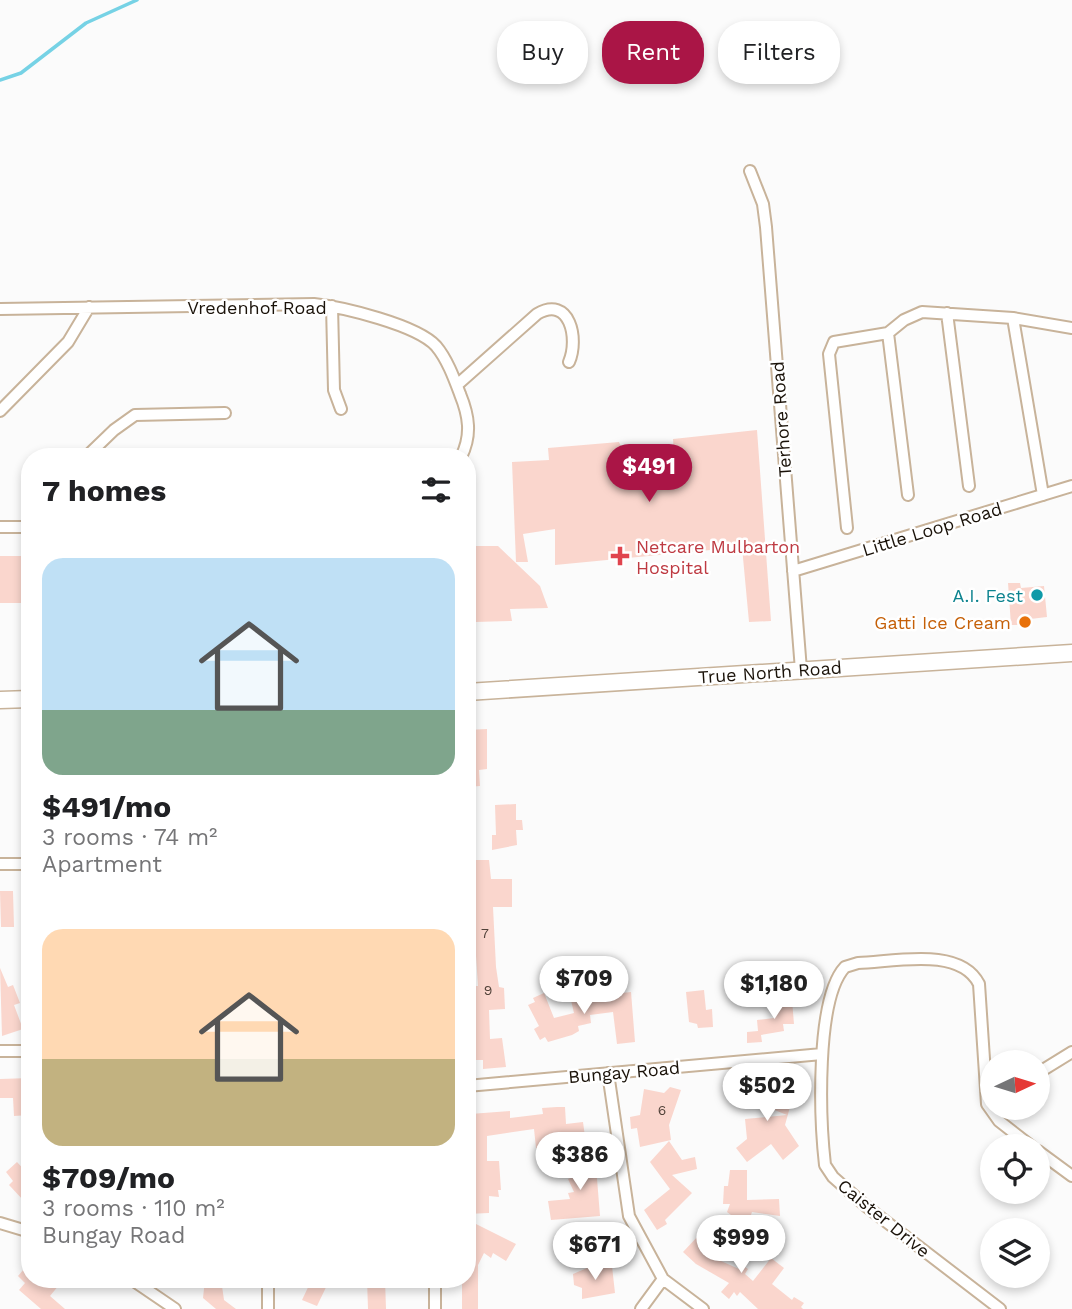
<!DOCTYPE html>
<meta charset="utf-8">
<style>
:root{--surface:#fff;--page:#f2f2f2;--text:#202124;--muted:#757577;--accent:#aa1546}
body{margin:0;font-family:"Work Sans",sans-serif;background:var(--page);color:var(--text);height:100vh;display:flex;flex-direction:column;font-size:26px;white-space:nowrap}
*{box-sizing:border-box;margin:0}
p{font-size:23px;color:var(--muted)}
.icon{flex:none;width:38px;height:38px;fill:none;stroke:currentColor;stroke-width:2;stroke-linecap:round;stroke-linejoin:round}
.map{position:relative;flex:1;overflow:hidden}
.panel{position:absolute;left:21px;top:448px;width:455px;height:840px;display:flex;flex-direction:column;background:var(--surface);border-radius:28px;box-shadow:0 4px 10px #0003}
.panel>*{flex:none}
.top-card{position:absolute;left:497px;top:21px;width:469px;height:63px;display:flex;gap:14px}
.needle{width:46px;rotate:86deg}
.fabs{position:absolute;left:980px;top:1050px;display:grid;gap:14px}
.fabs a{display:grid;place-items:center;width:70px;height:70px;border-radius:50%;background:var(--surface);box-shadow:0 4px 10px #0003;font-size:35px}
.price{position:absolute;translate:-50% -60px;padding:0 16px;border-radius:24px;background:#fff;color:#222;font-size:23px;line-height:46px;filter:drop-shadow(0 2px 4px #0008)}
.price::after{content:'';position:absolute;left:50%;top:42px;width:21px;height:16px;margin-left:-10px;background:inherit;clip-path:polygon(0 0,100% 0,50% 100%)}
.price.selected{background:var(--accent);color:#fff}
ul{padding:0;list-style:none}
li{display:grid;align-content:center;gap:14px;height:371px;padding:0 21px}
li span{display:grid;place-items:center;height:217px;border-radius:21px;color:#555}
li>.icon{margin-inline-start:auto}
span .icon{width:126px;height:126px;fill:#fffc;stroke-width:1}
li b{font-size:30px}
h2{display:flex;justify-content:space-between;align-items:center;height:84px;padding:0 21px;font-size:30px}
.chip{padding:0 24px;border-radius:28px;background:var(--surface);box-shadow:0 4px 10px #0003;font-size:24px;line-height:63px}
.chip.selected{background:var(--accent);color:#fff}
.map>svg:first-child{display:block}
</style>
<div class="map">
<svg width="1072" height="1309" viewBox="0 0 1072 1309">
<rect width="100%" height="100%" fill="#fbfbfb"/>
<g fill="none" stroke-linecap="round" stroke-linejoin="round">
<path stroke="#76d2e5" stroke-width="3.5" d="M0,80l21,-7 65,-50 51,-23"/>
</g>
<path fill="#fad6cd" d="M757,430l14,191 -22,1 -7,-75 -187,18v-36l-32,5 5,28h-12l-4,-100 37,-2 -1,-12 71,-6 6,13 49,-2 -1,-14z
M470,546h28l42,40 8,22 -38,1 2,12 -37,1 -1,-13h-7v-36h5z
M0,556h30v47h-30z
M1008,583h12l1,5 23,-2 3,31 -25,3 1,5h-12z
M487,729v40l-8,1 1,16 -13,1v-57z
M516,804v16h6l1,10h-7l1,15 -25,5v-15h4l-1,-30z
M473,860h16l2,19h21v28h-19l3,60 3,20 5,1 1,21 -16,1 1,29 12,-1 4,29 -23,2v-9h-16v-67h6l-1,-7h6l-2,-30h-9v-42h9l-1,-22 -4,-6 -1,-14h3z
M0,891h13l1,36h-13z
M0,968l8,19 5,-2 7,18 -6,2 9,24 -21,7z
M585,989l2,13 26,-3v-5l18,-2 4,50 -18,2 -4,-32 -23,3 1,8 -13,3 1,5 -7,4 -24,7 -3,-5 -5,3 -6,-11 5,-3 -11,-21 7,-3 -2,-4 11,-5 10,25 20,-5 -5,-21z
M704,990l2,20 6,-1 1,18 -15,1 -1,-4 -8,-2 -3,-30z
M792,1000l2,24h-11l1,7 -23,4 1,7 -15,1v-11l11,-1 -1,-11 17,-2 -1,-17z
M30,1078v37l-16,1 -1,-18h-13v-19z
M752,1080l41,16 -8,29 14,21 -16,14 -12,-16 -24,18 -11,-14 11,-9 -2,-20 42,-4 -47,-19 5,-14 6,2z
M670,1087l11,3 -12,35 2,15 -31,7 -3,-19 -6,1 -1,-12 10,-2 4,-26 20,4z
M557,1107h8l1,17 17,-2 3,22 -50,4 -2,-19 -47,7v25h12l2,29h-3l1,7 -10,-1v17l-22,1v-34h5v-24h-5l3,-42 40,-3v7l33,-4 -1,-6z
M669,1141l13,19 13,-3 2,12 -25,6 20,18 -27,27 2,4 -10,6 -13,-20 26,-21 -20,-27z
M590,1155h14l1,10 -9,1 4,50 -49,4 -3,-19 22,-2 -2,-6 6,-1 -6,-13 7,-3 -5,-10z
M17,1162l13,14v20l-6,5 -15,-16 4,-4 -7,-9z
M730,1170h17v30l32,-1 1,17 -28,-4 -5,15 -20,-15 3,-8h-7l1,-18h4z
M476,1224l40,20 -10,17 -13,-8 -2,5 -7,-5 -6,12v44h-16v-30h5v-12l9,-19 -9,-5v-7z
M721,1230l12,6 -12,25 18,8 3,-4 6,4 -3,5 8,7 18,-23 13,10 -12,16 20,16 2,-3 10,6 -3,4 2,2h-45l-18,-17 -3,4 -3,-4 -5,7 -8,-7 8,-9 -33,-19 -13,-12 16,-17 13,9z
M30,1262v17h23l6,6 -9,11 15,13h-24l-22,-19 6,-7 -7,-7z
M612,1266l3,27 -33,6v-11l-8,-3 -1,-11 14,-6z
M205,1279h16l3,21 12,9h-20l-13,-11z
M312,1279h18l-13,27 -15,-6z
M367,1279h18l1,30h-18z"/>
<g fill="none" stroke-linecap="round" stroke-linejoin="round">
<defs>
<path id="street" d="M750,171l13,33 3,23 35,443
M332,306l2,84 7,19
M0,309l314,-5c29,3 103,21 122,42 11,13 18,32 24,48 9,22 12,41 1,63
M947,313l22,173
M1013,318l30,177
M888,333l20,162
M457,385l80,-71c33,-19 42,25 32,48
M0,411l68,-69 21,-35
M86,457l28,-27 21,-15 90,-2
M0,527h30
M847,528l-18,-174 5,-12 54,-9 16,-13 18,-8 91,6 59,10
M793,571l279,-85
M0,864h30
M0,1051h30
M608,1073l21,143 34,63 40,30
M1038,1073l34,-21
M467,1086l355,-32
M1038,1151l34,25
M0,1223l30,9
M131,1279l44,30
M268,1279v30
M435,1279v30
M641,1309l22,-30
M1000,1309l-133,-102 -34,-30 -8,-12c-5,-44 -10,-166 20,-198l13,-4c35,-1 102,-17 121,21l8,120 12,17 32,25"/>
<path id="secondary" d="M467,692l605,-39
M0,700l30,-1"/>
</defs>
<use href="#street" stroke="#c8b39a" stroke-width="14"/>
<use href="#secondary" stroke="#c8b39a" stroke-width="19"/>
<use href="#street" stroke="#fff" stroke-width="10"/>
<use href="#secondary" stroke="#fff" stroke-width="16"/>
</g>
<path fill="#e0444e" stroke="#fff" stroke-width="2.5" d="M616.5 545.5h7v7h7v7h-7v7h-7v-7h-7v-7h7z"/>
<circle fill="#0f9aa8" stroke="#fff" stroke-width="2.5" cx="1037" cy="595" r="7"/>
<circle fill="#e8710a" stroke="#fff" stroke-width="2.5" cx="1025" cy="622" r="7"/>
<g text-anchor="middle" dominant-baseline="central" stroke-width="5" stroke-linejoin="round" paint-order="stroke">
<g font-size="14" fill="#52433a">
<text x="485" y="933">7</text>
<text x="488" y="990">9</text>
<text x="662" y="1110">6</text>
</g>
<g font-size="18" fill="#1a1209" stroke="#fff">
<text x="257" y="307">Vredenhof Road</text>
<text transform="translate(781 419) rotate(-94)">Terhore Road</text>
<text transform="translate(932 529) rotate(-17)">Little Loop Road</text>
<text transform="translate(770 672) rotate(-4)">True North Road</text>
<text transform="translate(624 1072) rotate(-5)">Bungay Road</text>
<text transform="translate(884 1218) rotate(39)">Caister Drive</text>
</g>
<g font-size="18" fill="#be3a42" stroke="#fff" text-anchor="start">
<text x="636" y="546">Netcare Mulbarton<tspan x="636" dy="21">Hospital</tspan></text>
</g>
<g font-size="18" fill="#0d838f" stroke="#fff" text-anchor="end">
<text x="1023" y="595">A.I. Fest</text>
</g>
<g font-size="18" fill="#c56008" stroke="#fff" text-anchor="end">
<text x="1011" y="622">Gatti Ice Cream</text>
</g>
</g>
</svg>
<div class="fabs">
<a><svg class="needle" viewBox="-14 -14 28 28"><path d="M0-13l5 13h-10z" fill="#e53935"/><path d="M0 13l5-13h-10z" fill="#757577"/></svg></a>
<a><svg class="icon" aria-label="locate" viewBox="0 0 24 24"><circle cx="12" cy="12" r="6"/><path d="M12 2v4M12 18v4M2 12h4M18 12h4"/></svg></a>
<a><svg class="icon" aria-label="layers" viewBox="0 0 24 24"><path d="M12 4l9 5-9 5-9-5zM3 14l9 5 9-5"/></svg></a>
</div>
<b class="price selected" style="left:649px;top:504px">$491</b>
<b class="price" style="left:584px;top:1016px">$709</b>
<b class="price" style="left:774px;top:1021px">$1,180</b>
<b class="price" style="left:767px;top:1123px">$502</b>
<b class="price" style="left:580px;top:1192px">$386</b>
<b class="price" style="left:741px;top:1275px">$999</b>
<b class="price" style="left:595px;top:1282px">$671</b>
<div class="top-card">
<a class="chip">Buy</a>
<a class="chip selected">Rent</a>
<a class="chip">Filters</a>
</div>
<section class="panel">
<h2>7 homes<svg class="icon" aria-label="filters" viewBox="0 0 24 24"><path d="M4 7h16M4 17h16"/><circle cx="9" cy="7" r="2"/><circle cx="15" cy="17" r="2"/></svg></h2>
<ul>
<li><span style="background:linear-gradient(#bfe0f5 70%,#7fa58c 0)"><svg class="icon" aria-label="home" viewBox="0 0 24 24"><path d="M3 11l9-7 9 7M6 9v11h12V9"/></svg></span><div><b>$491/mo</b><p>3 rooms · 74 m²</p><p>Apartment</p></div></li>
<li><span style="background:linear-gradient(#ffd9b3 60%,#c2b280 0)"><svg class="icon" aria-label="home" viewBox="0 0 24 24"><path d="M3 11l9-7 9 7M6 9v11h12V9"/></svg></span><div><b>$709/mo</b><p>3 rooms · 110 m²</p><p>Bungay Road</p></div></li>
</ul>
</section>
</div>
